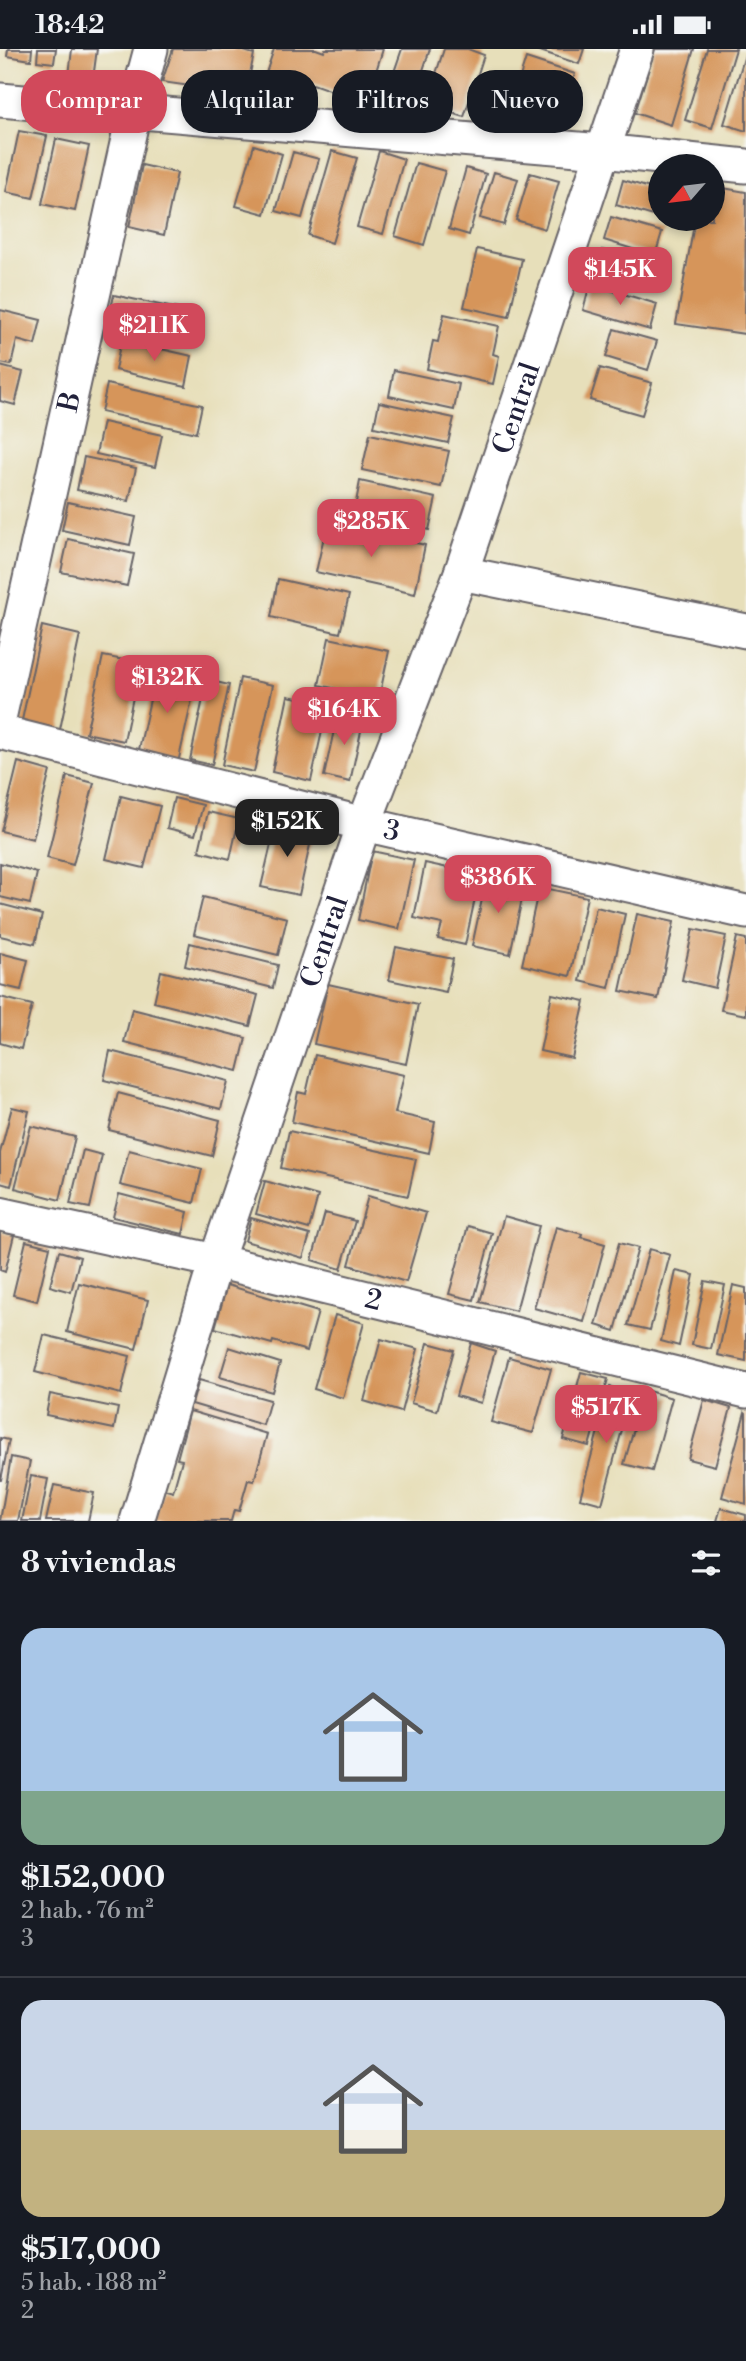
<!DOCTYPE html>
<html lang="es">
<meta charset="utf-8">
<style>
:root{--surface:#171b24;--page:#20242c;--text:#f1f3f6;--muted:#9ea1a6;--line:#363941;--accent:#d1495b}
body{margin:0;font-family:"Libre Bodoni",serif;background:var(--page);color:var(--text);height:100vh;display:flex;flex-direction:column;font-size:26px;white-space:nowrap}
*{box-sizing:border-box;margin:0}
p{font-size:23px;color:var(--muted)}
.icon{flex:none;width:38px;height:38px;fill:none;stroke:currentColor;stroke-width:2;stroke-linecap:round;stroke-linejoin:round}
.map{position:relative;height:1472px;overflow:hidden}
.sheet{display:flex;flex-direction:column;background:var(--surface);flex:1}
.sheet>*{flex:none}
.hud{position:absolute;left:21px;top:21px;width:705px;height:63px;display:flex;gap:14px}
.needle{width:46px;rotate:242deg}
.tools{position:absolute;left:648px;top:105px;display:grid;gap:14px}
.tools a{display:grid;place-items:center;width:77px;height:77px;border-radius:50%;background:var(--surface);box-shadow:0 4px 10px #0003;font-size:35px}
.price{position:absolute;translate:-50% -60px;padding:0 16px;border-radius:14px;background:var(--accent);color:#fff;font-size:23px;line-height:46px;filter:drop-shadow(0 2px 4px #0008)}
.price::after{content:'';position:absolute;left:50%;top:42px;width:21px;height:16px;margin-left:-10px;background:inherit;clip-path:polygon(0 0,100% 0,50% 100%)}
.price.current{background:#222;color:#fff}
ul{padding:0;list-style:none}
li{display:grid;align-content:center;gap:14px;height:371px;padding:0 21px}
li+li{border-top:2px solid var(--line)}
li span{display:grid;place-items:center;height:217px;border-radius:21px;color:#555}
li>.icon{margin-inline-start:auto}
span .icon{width:126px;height:126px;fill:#fffc;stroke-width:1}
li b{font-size:30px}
h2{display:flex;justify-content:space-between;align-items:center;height:84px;padding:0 21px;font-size:30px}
.chip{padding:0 24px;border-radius:28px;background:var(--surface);box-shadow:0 4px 10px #0003;font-size:24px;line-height:63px}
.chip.current{background:var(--accent);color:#fff}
.status{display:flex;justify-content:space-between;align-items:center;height:49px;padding:0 35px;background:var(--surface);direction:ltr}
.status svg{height:19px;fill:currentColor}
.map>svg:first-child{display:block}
</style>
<div class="status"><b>18:42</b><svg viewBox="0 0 49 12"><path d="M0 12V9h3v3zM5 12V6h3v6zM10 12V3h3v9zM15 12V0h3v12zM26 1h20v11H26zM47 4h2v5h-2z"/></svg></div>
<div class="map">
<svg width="746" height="1472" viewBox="0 0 746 1472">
<rect width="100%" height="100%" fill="#f6f6f2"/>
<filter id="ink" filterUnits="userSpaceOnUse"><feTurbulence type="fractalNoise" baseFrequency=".0143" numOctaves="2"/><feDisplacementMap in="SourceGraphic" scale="14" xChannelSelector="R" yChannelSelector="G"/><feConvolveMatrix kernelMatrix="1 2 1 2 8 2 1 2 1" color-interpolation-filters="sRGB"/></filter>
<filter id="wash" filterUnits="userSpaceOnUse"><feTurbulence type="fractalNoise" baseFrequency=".00686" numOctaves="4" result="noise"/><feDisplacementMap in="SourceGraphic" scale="28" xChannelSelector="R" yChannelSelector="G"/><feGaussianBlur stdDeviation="1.57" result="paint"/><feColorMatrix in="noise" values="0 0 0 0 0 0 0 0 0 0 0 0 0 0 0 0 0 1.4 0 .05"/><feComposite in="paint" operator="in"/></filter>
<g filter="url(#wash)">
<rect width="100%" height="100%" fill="#e7dfba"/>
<g id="blocks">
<path fill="#d6955a" d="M8,0h24l-1,11 -24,-4z
M38,0h18l-2,14 -17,-2z
M72,0h25l-4,30 -24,-3z
M173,0h64l17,5 -8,40 -84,-12z
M274,0h42l8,3 1,-3h58l-17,54 -53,-19 -3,10 -48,-9z
M402,0h28l-19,58 -26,-9z
M444,0h24l16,6 -20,62 -38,-13z
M534,0h50l-5,15z
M655,0h39l-23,76 -36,-12z
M707,0h29l-24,79 -27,-8z
M745,6h1v76l-22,-7z
M526,9l49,16 -8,22 -48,-16z
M499,37l66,22 -8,24 -65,-23z
M19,82l28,5 -14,62 -27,-6z
M56,90l33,7 -14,65 -33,-7z
M254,96l28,9 -17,60 -29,-8z
M332,102l25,7 -25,85 -24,-8z
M379,102l25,8 -21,75 -26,-7z
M293,103l26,7 -17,59 -26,-7z
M416,114l29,8 -21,74 -29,-9z
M142,116l35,8 -13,62 -35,-8z
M466,119l20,6 -17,61 -20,-6z
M494,123l24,7 -14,46 -24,-7z
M530,124l29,8 -14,48 -29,-9z
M623,131l37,11v27l-44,-13z
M712,137l34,6 -1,142 -69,-10 19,-105h17z
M611,168l51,15 -7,24 -51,-16z
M477,200l45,10 -13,58 -45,-10z
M602,201l49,15 -7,23 -48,-14z
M590,235l67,20 -7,26 -67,-20z
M114,246l69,15 -7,33 -69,-15z
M0,261l41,10 -6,25 -18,-5 -6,25 -11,-2z
M444,265l55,12 -6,28 6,2 -6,28 -66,-15 6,-28 5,1z
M614,280l43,12 -9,29 -42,-13z
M121,291l71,16 -6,30 -71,-16z
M0,317l23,6 -8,33 -15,-4z
M600,319l52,15 -10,32 -52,-15z
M394,321l65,14 -5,26 -65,-14z
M107,335l95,21 -6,28 -95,-21z
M379,353l75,16 -6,25 -74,-16z
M103,373l59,13 -7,32 -59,-13z
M370,385l79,17 -8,36 -79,-17z
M84,408l52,11 -7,33 -52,-11z
M360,432l76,17 -7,32 -75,-17z
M68,453l68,15 -6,28 -68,-15z
M327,474l98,22 -10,49 -99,-22z
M68,490l66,15 -7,32 -66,-14z
M278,530l71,16 -9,38 -69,-16z
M42,577l38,9 -21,99 -38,-9z
M329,589l60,13 -10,47 -60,-13z
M103,607l37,7 -16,78 -38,-8z
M157,619l40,9 -19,86 -40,-9z
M240,629l33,7 -19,87 -32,-7z
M207,631l22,5 -17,80 -22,-5z
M288,647l40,8 -17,77 -39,-9z
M338,663l26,5 -14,65 -26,-6z
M18,713l32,9 -17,68 -32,-8z
M67,727l27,7 -21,82 -26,-7z
M121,747l39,10 -16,62 -38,-9z
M174,749l29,7 -8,30 -28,-7z
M208,763l31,7 -9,40 -31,-8z
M276,774l37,8 -14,64 -38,-8z
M372,802l42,9 -15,69 -41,-9z
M0,814l37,10 -7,31 -30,-7z
M425,814l55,12 -15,70 -27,-6 4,-15 -28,-6z
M487,827l38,9 -15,69 -38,-8z
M539,838l48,10 -17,79 -48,-11z
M203,848l84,21 -9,37 -84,-21z
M0,855l42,11 -7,29 -35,-8z
M596,858l29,7 -16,74 -29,-7z
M637,865l37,8 -16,77 -38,-8z
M693,880l33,7 -11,52 -33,-8z
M737,888l9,2v76l-25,-5z
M190,894l88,22 -5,23 -88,-22z
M396,898l57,12 -7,33 -57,-12z
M0,904l28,7 -7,30 -21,-5z
M161,922l97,24 -8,31 -96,-24z
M328,935l90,20 -12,60 -92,-20z
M552,945l33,7 -13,57 -32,-7z
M0,948l32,8 -11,44 -21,-6z
M132,960l114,29 -8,33 -114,-29z
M110,1002l118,30 -7,28 -117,-29z
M315,1006l89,20 -9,38 40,9 -6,31 -137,-31 6,-30 8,2z
M118,1044l102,27 -8,36 -103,-26z
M12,1058l17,4 -18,75 -11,-3v-30z
M31,1077l44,11 -15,63 -45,-12z
M289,1082l127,28 -8,37 -127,-28z
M83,1101l19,5 -12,53 -20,-4z
M129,1101l73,19 -8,34 -74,-18z
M265,1132l53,15 -9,33 -53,-15z
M119,1145l69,18 -5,22 -70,-17z
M368,1147l58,17 -20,69 -57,-17z
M325,1164l30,8 -14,48 -29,-9z
M504,1167l35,10 -23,85 -36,-9z
M251,1169l59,17 -7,23 -58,-17z
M468,1177l24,7 -18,67 -25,-6z
M556,1178l26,7 -1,3 24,7 -21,78 -50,-14z
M0,1182l14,4 -9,37 -5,-2z
M26,1192l24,6 -13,54 -24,-6z
M619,1194l19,5 -23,83 -19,-6z
M649,1200l21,6 -20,75 -22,-5z
M59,1202l21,6 -9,35 -21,-6z
M676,1222l18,4 -15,71 -18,-5z
M705,1232l20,4 -14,64 -19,-4z
M79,1234l69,17 -12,49 -69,-17z
M227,1236l91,27 -11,39 -34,-10 -1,3 -57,-16z
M733,1236l13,3v73l-28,-6z
M335,1266l29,8 -21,75 -29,-9z
M44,1286l86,21 -9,38 -86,-22z
M381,1290l37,10 -17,63 -37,-11z
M428,1294l26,7 -17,61 -26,-8z
M471,1294l24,8 -14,52 -25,-7z
M229,1298l51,16 -8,29 -52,-15z
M509,1308l42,12 -18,64 -42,-11z
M581,1323l27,7 -19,67 -26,-7z
M199,1331l71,20 -7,25 -71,-21z
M610,1338l22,6 -30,111 -22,-6z
M645,1341l27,8 -20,73 -28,-7z
M50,1345l68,14 -4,21 -68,-14z
M704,1351l27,8 -16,58 -27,-7z
M190,1362l77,23 -13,47 -6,-1 -9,31 -5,-1 -3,11h-77l9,-32 10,3 9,-32 -5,-1z
M745,1363l1,1v91l-24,-7z
M0,1389l9,2 -8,40h-1z
M11,1408l19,4 -12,60h-18z
M31,1427l17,3 -8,42h-18z
M54,1436l40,8 -6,28h-42z
M721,1459l25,7v6h-29z"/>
</g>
</g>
<g filter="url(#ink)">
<use href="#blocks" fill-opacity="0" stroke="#676467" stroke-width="2"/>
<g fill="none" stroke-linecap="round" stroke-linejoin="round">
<defs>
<g id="minor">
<path d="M0,51l602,51 144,15"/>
<path d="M461,524l285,58"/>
<path id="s1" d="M0,665l134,-602 17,-63"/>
<path id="s2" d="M0,683l364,92 382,88"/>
<path id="s3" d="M0,1165l216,47 530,130"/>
<path id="s4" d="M137,1472l79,-260 148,-437 97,-251 176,-524"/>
</g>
</defs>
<use href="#minor" stroke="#676467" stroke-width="37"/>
<use href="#minor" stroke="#fff" stroke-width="33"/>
</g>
</g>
<g text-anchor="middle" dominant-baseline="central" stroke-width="7" stroke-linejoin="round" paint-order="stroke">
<g font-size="28" fill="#22223b" stroke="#f6f6f2">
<text stroke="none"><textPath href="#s1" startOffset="320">B</textPath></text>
<text stroke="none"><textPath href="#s4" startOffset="1176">Central</textPath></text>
<text stroke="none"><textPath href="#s2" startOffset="404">3</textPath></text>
<text stroke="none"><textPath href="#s4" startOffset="609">Central</textPath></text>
<text stroke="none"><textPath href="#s3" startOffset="383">2</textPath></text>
</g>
</g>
</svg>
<div class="tools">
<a><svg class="needle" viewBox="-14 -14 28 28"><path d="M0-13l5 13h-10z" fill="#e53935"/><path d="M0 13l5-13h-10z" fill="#9ea1a6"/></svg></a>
</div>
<b class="price" style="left:620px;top:258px">$145K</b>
<b class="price" style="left:154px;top:314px">$211K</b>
<b class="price" style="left:371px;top:510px">$285K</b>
<b class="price" style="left:167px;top:666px">$132K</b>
<b class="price" style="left:344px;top:698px">$164K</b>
<b class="price current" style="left:287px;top:810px">$152K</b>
<b class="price" style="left:498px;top:866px">$386K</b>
<b class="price" style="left:606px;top:1396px">$517K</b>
<div class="hud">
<a class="chip current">Comprar</a>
<a class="chip">Alquilar</a>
<a class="chip">Filtros</a>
<a class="chip">Nuevo</a>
</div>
</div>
<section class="sheet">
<h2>8 viviendas<svg class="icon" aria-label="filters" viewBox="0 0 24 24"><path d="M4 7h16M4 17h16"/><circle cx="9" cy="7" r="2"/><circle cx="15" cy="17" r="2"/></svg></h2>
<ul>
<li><span style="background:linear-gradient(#a9c7e8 75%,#7fa58c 0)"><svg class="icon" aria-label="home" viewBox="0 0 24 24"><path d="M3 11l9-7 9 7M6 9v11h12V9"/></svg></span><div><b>$152,000</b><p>2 hab. · 76 m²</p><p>3</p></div></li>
<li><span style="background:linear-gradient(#c9d6e8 60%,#c2b280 0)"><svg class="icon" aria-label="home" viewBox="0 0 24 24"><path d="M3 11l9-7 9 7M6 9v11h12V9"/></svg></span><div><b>$517,000</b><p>5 hab. · 188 m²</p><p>2</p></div></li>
</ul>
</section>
